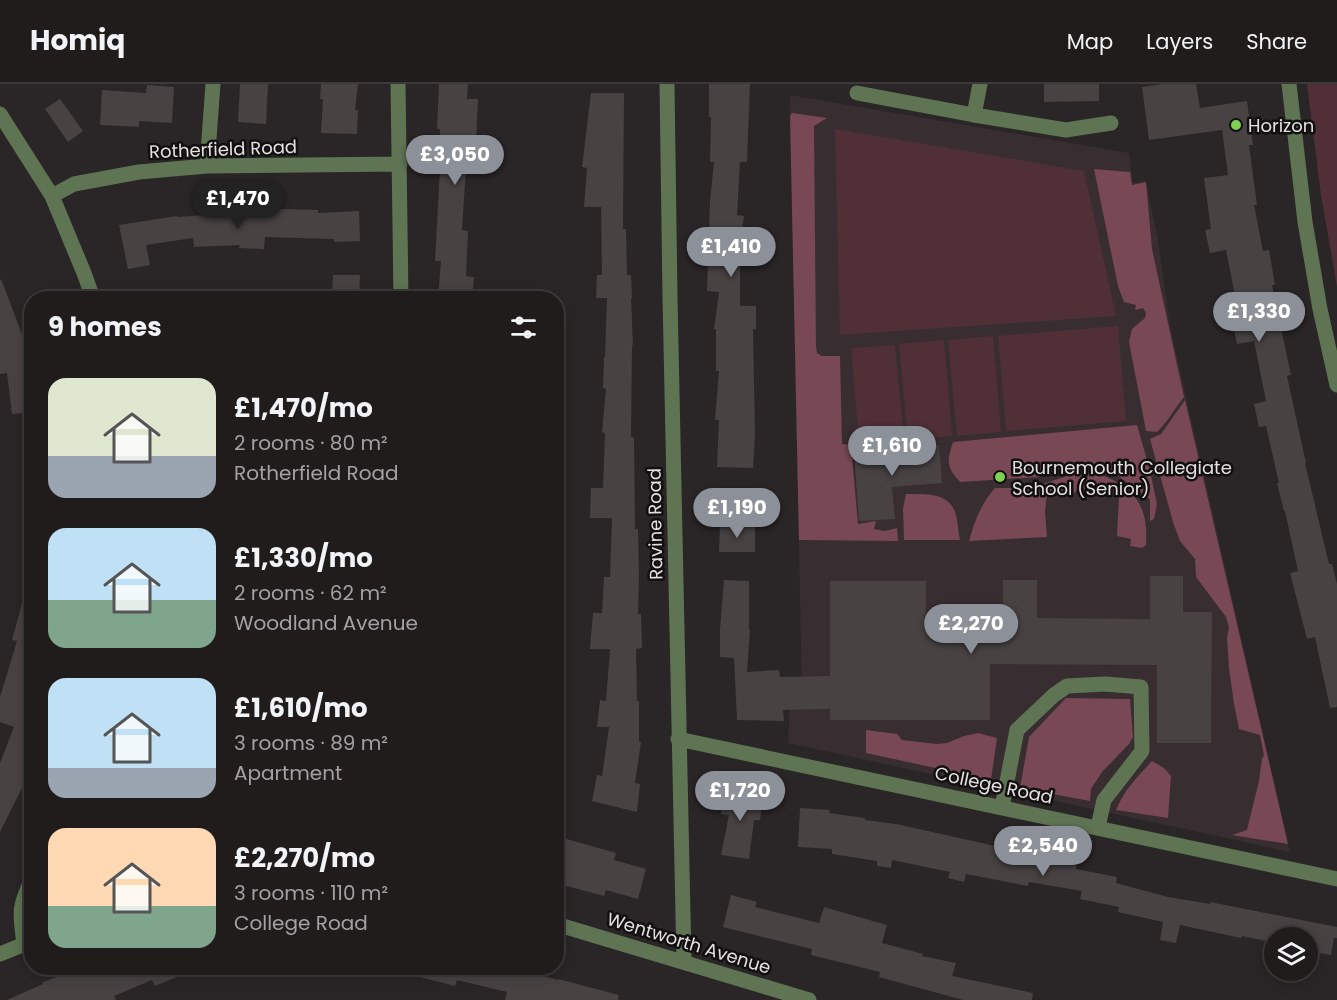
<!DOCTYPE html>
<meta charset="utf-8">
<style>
:root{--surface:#201c1c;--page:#2d2929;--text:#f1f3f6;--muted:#a2a1a3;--line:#3d3a3b;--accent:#8c9099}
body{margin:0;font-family:Poppins,sans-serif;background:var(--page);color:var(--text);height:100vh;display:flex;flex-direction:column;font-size:22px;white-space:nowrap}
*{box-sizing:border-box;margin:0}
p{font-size:20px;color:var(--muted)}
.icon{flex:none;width:33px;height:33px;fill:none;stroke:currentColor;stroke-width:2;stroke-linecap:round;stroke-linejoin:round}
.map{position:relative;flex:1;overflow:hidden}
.side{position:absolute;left:24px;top:207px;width:540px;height:684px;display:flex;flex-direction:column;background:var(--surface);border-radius:24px;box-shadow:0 3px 15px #0003,0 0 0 2px var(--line)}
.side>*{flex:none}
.controls{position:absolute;left:1264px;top:843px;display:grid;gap:12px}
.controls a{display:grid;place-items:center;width:54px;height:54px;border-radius:50%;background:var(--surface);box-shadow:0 3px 15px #0003,0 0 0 2px var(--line);font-size:30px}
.price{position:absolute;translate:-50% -51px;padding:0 14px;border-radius:21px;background:var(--accent);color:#fff;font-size:20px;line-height:39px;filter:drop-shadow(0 2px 3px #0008)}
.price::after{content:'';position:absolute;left:50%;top:36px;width:18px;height:14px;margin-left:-9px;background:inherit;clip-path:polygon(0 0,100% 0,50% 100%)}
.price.selected{background:#222;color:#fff}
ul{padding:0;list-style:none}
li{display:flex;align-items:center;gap:18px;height:150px;padding:0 24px}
li span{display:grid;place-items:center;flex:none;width:168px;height:120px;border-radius:18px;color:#555}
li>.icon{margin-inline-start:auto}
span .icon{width:72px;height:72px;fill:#fffc;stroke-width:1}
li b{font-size:26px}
h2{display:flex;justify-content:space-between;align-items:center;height:72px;padding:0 24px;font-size:26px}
header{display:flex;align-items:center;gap:36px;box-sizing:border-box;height:84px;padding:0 30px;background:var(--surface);border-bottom:2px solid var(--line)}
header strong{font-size:28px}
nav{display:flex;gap:33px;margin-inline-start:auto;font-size:21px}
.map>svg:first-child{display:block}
</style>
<header>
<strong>Homiq</strong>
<nav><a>Map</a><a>Layers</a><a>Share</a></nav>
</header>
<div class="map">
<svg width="1337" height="916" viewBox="0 0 1337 916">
<rect width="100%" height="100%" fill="#2a2526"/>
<path fill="#382d30" d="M790,11l339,58 4,30 13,-2 13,65 11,80 120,526 -502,-109 2,-42 12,-1z"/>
<path fill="#502f37" d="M1307,0h30v203l-16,-92z
M835,45l249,42 32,145 -276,19z
M1118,242l8,95 -120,10 -8,-95z
M993,252l8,96 -44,4 -9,-96z
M944,256l8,96 -44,4 -9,-96z
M895,261l9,95 -45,4 -8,-96z"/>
<path fill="#784854" d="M792,29l35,5 -13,8 2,220 1,7 5,3h18l2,88 9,1 7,79 18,-3 -2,8 11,2 12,-3 1,13 -99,-1 -9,-424z
M1094,85l36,3 2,13 14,-3 6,67 32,148c-10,12 -16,25 -27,35l-11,-1 -17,-89 3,-13 13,-11 1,-5 -3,-5 -8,2 1,-5 -12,-3 -6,-16z
M1185,316l103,444 -56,-9 15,-5 12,-49 3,-23 2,-2 -4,-21 -21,-6 -5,-25 -5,-36 -2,-30 2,-11 -3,-10 -30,-40 -1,-18 -15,-18 -7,-19 -23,-83 11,-5z
M1137,341l12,42 8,37 -3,15 -4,2v-22l-39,-28 -18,-6h-17l-20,5 -18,7 -78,5c-14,-15 -13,-21 -7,-40z
M1095,389c38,12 54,31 51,72l-4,3 -12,-2 1,-7 -14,-3 2,-39 -8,-3 -20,1 -2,-4 -6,-3 -6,2 -5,5 -25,-1 -2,18 2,25 -78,4c6,-21 12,-37 26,-53h27l12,-1 39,-13z
M906,410c20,0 44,-2 50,21 2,8 2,17 4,25h-56l-1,-31z
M1066,614l64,1 3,38 -4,7 -27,28 -11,17 -1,12 -70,-13 9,-51z
M866,646l31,4 5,6 35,4 10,-1 17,-7 14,-3 19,5 -6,42 -125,-27z
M1152,677l12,7 7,8 -3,42 -52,-8c8,-20 22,-34 36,-49z"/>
<path fill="#484243" d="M240,0h28l-2,40 -28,-2z
M321,0h37l-3,26h3l-1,24 -36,-1 2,-34h-3z
M439,0h29l-1,15h11l-2,43h5v27l-15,-1 -4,62 6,1 -2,45 8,1 -2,21h-34l3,-37h-6l5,-93h-2l2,-39h-3z
M709,0h41l-3,78h-7l-3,53 7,1 -6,46 2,1v43h16v23h-3l2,107 -2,32 -36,-1 2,-47h-4l4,-49h-3v-42h-2l5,-37 -12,-1 3,-90 4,-39h-4l1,-45h-2z
M1044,0h55v17l-55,1z
M1162,0h34l4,24 47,-7 6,44h-4l8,60h-3l9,46 6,-1 6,35h-3l19,90 -4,1 19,87h-1l24,101h3l5,20v123l-7,1 -15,-71 -8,2 -17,-66 8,-2 -13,-60h-1l-7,-28h2l-13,-57 -7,1 -5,-23 12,-3 -12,-60 -17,3 -9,-42 8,-1 -10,-51 -16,3 -5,-23 6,-1 -7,-51 24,-3 -6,-45 -73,10 -7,-53z
M147,1l27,2 -2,36 -33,-2v6l-39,-2 2,-35 44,3z
M591,9h33l-1,136h3l1,46h4l1,23h-1l2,47h-1l-1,92 3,1 1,91h3l1,48 -1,37h3l1,34 -6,1 1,52h2v41h2l-6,41 5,1 -3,28 -45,-11 5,-26 5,1 7,-49h-12l3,-27 6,1 4,-52h-20l3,-36h9l2,-36h6l2,-59h-22l1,-30h12l2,-55 -3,-1 4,-43 -3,-1 1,-31h1l2,-59h-11l1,-23h5l-1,-68h-17l3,-39 -5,-1z
M60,15l23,32 -15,11 -23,-33z
M241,124l77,2v3l41,-2 1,30 -26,1v-3l-69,-2 -1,12 -25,-1 1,-3 -46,2 -1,-9 -47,7 4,20 -22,4 -9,-44 58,-9v1l64,-4z
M333,191h27l-1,23h-27z
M1,195l26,68h5v65l-20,2 -5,-41 -7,1v-94z
M939,361l3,38 -50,4 3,32 -36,2 -5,-69z
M755,441v27h-36l1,-26z
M1150,492h33v36h29l-1,131h-54v-78l-167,-1v56h-160v-11l-47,1 1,11 -47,-1 -3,-62 -14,-1v-28l4,-49 25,1v49h1l-3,42 32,-2 1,7 50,-1v-95h96v34h77v-35h34v38l113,1z
M27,501l5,1v171l-10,31 -22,44v-69l14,-36 -14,-5v-25l17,-56 -5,-1z
M723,706l40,6 -3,24h-6l-5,39 -28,-4 8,-40 -8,-1z
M800,724l30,2 -1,3 36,5v2l31,4 104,23v-2l35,6 -1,5 42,8v5l41,8 -1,6 52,14 42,7v-2l127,25v11h-3l-3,17 -23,-4v-13h-33v5l-33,-7 -1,2 -61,-13 -4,18 -16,-3 3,-18 -45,-10 1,-5 -39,-8 2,-8 -53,-9 -1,4 -62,-12 -2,8 -16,-4 2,-6 -58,-12 -1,8 -14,-2v-5l-45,-7v-5l-34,-2z
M556,752l60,17 -2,7 32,9 -8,30 -32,-9 -2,6 -48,-13z
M731,811l26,7 -2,5 64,16 5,-16 63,18 -5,18 41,11 -1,2 34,7 -4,13 81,17 -1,7h-69l-84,-23 1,-5 -69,-17 1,-6 -89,-22z
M86,884h113l-44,18 -3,-6 -38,16 2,4h-109l36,-16v-2l19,-7 1,2z
M405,884h110l43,12v-1l61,16 -1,5h-113l2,-8 -50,-12 -2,6 -51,-13z"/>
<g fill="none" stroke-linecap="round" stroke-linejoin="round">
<path stroke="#5e7453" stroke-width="15" d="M398,0l3,214
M667,0l3,213 14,665
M1289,0l16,138 15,87 17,76
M857,9l117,22 6,-31
M0,30l52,82 32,77 9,25
M974,31l92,15 45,-7
M207,82l6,-82
M52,112l22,-12 65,-12 68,-6 193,-2
M678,655l659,140
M1002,723l15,-77 37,-35 13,-9 38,-2 36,3 1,64 -38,49 -6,27
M556,840l253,76
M24,860c-4,-31 -6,-36 8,-65
M0,870l32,-13"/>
</g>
<g fill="#80d051" stroke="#110f0f" stroke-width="2">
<circle cx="1236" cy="41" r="6"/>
<circle cx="1000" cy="393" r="6"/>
</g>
<g text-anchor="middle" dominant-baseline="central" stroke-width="5" stroke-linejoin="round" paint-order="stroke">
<g font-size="18" fill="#e4e0e1" stroke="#110f0f" text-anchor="start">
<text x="1248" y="41">Horizon</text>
<text x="1012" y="383">Bournemouth Collegiate<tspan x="1012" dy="21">School (Senior)</tspan></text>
</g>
<g font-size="18" fill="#e4e0e1" stroke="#110f0f">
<text transform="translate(223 65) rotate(-2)">Rotherfield Road</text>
<text transform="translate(655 440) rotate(-91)">Ravine Road</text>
<text transform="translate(994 701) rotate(12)">College Road</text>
<text transform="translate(689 859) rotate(17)">Wentworth Avenue</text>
</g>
</g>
</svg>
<div class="controls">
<a><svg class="icon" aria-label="layers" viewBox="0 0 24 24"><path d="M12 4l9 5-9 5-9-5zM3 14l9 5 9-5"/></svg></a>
</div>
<b class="price" style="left:455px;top:102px">£3,050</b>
<b class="price selected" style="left:238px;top:146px">£1,470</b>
<b class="price" style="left:731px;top:194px">£1,410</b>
<b class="price" style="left:1259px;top:259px">£1,330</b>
<b class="price" style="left:892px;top:393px">£1,610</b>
<b class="price" style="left:737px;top:455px">£1,190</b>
<b class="price" style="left:971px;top:571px">£2,270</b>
<b class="price" style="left:740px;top:738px">£1,720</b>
<b class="price" style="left:1043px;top:793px">£2,540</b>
<section class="side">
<h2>9 homes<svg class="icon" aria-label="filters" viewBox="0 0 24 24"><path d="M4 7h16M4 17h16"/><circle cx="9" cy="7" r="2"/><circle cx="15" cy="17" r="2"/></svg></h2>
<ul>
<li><span style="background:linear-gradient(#dfe7d0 65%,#9aa5b1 0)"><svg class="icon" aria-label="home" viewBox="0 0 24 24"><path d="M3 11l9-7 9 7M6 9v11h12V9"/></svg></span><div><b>£1,470/mo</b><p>2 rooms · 80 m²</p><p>Rotherfield Road</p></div></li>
<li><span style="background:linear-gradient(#bfe0f5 60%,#7fa58c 0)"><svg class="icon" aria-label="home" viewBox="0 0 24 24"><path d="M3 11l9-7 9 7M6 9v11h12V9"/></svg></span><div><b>£1,330/mo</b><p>2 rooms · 62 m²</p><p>Woodland Avenue</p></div></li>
<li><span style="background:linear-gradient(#bfe0f5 75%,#9aa5b1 0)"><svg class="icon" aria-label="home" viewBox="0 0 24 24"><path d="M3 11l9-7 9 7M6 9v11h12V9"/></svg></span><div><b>£1,610/mo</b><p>3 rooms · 89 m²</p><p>Apartment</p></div></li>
<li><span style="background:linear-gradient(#ffd9b3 65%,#7fa58c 0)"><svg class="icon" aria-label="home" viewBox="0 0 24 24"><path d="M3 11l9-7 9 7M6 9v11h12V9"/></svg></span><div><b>£2,270/mo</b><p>3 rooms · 110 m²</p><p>College Road</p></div></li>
</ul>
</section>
</div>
